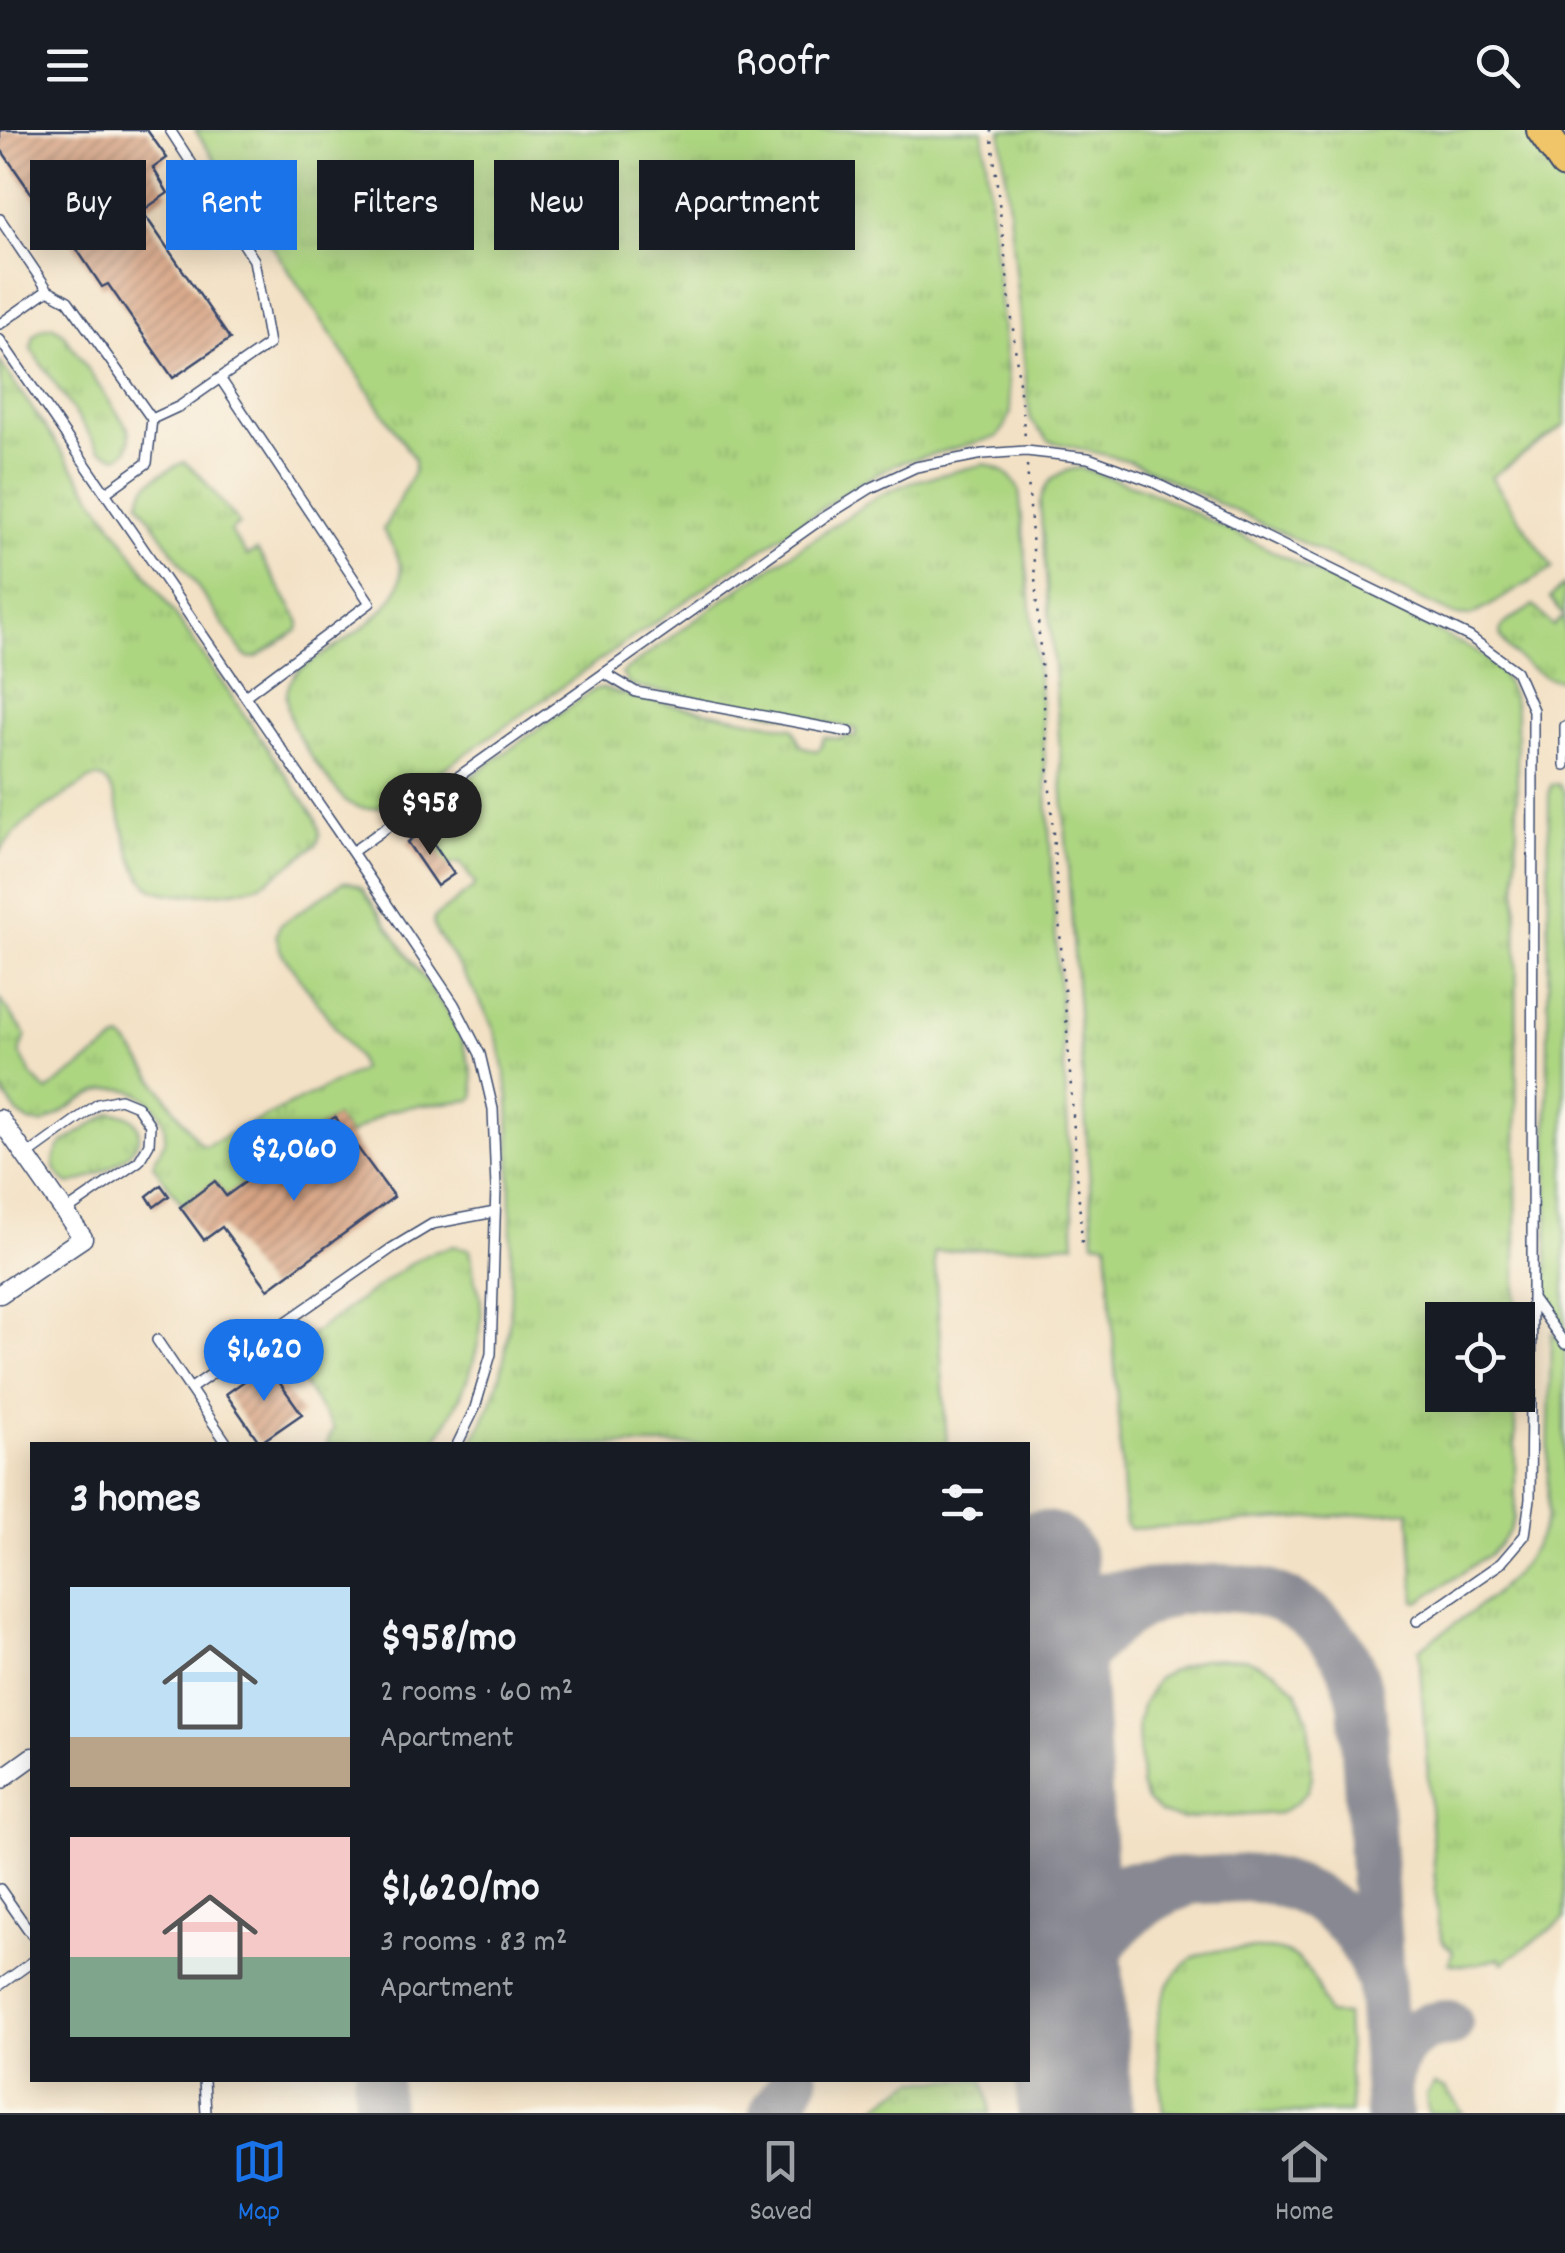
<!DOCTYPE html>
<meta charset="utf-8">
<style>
:root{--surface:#171b24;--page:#242831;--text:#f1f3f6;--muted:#9ea1a6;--line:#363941;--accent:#1a73e8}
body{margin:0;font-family:Dekko,sans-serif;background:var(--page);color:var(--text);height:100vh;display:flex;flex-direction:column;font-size:38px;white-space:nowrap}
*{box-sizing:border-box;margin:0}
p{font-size:32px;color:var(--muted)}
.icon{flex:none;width:55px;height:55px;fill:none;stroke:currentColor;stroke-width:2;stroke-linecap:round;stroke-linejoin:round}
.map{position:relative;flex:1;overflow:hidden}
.details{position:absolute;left:30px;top:1312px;width:1000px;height:640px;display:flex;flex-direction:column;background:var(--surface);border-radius:0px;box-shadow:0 5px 25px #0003}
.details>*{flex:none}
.top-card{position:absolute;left:30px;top:30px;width:1000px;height:90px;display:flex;gap:20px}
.buttons{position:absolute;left:1425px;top:1172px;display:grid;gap:20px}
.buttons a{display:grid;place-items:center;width:110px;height:110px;border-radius:0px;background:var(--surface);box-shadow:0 5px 25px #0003;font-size:50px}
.price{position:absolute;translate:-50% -85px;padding:0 22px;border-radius:35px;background:var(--accent);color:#fff;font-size:32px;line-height:65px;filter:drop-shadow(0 2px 5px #0008)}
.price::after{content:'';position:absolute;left:50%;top:60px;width:30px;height:22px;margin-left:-15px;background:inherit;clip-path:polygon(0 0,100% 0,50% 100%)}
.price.selected{background:#222;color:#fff}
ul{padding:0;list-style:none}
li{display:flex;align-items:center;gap:30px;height:250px;padding:0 40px}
li span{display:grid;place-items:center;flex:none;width:280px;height:200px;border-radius:0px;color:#555}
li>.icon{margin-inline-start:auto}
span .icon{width:120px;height:120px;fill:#fffc;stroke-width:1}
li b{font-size:42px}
h2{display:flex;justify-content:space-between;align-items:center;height:120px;padding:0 40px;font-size:42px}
.pill{padding:0 35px;border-radius:0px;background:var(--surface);box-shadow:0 5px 25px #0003;font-size:35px;line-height:90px}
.pill.selected{background:var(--accent);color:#fff}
header{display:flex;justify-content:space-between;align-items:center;height:130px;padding:0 40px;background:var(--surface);font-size:45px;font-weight:600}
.tab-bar{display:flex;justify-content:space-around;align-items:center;height:140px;border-top:2px solid var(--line);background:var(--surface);font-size:28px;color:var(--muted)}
.tab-bar a{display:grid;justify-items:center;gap:5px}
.tab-bar .selected{color:var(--accent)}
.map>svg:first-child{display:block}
</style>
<header><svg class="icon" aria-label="menu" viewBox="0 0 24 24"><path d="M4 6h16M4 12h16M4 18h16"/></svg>Roofr<svg class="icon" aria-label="search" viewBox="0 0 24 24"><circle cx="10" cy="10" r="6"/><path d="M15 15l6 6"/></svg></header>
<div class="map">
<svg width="1565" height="1983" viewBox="0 0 1565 1983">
<defs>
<pattern id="grass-tufts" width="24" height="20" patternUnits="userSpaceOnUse" patternTransform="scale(2.5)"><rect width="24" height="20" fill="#add681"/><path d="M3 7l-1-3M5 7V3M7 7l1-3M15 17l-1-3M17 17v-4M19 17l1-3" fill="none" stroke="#94b872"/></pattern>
<pattern id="building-hatch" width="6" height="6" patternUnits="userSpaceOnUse" patternTransform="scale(2.5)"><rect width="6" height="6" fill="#d8a585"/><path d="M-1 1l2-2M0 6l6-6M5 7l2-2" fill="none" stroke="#ae8770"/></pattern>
</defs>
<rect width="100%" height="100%" fill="#fbf7ec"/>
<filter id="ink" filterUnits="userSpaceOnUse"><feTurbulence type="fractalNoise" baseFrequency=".01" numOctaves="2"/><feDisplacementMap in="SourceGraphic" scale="20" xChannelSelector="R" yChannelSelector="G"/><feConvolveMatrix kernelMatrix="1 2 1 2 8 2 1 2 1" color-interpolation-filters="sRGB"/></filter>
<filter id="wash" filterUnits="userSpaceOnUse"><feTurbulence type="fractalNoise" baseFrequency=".0048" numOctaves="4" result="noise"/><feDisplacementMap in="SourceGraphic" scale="40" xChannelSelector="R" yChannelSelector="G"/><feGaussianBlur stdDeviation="2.25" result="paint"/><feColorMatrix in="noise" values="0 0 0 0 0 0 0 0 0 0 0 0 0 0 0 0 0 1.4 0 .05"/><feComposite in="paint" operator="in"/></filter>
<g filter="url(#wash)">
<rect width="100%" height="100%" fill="#f3e1c5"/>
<path fill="url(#grass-tufts)" stroke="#648270" stroke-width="2.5" d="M195,0h788l28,282 -7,16 -7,9 -101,27 -38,20 -148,100 -311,216c-21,9 -35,13 -54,1 -20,-27 -72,-83 -55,-118 0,-2 8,-12 9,-13 30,-20 102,-58 102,-96 0,-17 -10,-31 -18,-44l31,-58v-13z
M1001,0h526l38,53v242l-74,52 62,91 -67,40 -16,8 -16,-1 -324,-154 -81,-20 -19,-21z
M52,196l10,6 67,98c2,14 1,22 -12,27l-17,-7 -69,-101 3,-14 8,-6z
M0,232l315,455c4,10 7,18 1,28 -17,12 -41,33 -58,40 -18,8 -93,15 -108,2 -27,-23 -28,-95 -46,-107 -5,-4 -9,-2 -15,0 -29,20 -70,40 -89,72z
M184,332l15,12 40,50 -9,7 17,25 10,-6 43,72 -2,8 -41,27 -7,1 -5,-2 -106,-154c4,-21 26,-31 45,-40z
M985,334c16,4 27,11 34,26l23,225 33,528 -141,9 13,193h-477c43,-71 41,-128 41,-208 0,-47 -1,-93 -2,-139 -4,-24 -7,-48 -16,-70 -15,-35 -37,-65 -57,-96l-3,-9 1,-5 39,-30 2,-5 -15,-20 -13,2 -33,-48 181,-128 8,-1 29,9 161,31 8,18 16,5 4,-4 3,-10 17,2 4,-3 12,1 -1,-8 -220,-42 -8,-3 -6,-11 116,-84 140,-93 33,-14z
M1081,338l66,22 328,160c27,21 35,32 42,66l-1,604h-74v75h73v105l-1,19 -4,11 -10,14 -10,10 -71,48 -4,-1 -5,-90 -280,18 -5,-5 -18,-282h-13l-39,-563 -15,-176c5,-23 18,-33 41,-35z
M1564,455l1,95c-8,0 -16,-1 -23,-5 -11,-6 -48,-33 -41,-46 5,-10 24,-17 33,-23l19,20 11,-10 -14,-18z
M1558,654l7,9v543l-18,-33 2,-508 2,-10z
M343,752h7l11,5 97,141 14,44 3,23 -4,5 -64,7 -21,5 -37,23 -14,-18 -109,79 -11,-14 -32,23 -30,-40c4,-10 11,-19 12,-29 1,-32 -31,-53 -60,-46 -21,5 -43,24 -62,34l-13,-2 -12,-8 -18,-25v-90l26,36 -6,18 13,24 14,14 69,-50 6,-2 6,4 71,100 6,3 152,-74 4,-3 -3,-10 -77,-107 -5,-17 4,-10z
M111,983c11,0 22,2 27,14 9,27 -48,54 -69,57 -17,-11 -20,-26 -6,-41z
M453,1116l17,3c2,10 3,21 5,32 1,5 5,9 5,15 8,47 -21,112 -48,149h-106l8,-17 -40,-57 6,-28 108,-78 20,-11z
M1551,1203l6,4 8,12v570l-62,44 -3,-5c-19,4 -33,11 -51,5l4,-12 -10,-9 -5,-18 -19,-275c50,-37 112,-69 128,-134z
M1244,1528l32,13 20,19 12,29 4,58 -5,14 -12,13 -15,9 -99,6 -21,-6 -13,-13 -6,-14 -3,-61 4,-20 16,-27 19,-10 25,-9z
M1222,1820c15,0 45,-3 58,1 30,8 39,38 47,63l19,1 5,98h-188c-4,-51 -21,-120 29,-154 8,-6 20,-7 30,-9z
M915,1950h68l6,21 1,12h-123z
M1434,1954l12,5 17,24h-35l-2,-18z"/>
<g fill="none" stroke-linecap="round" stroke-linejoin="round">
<path stroke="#878892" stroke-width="48" d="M1028,1471l188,-13c75,-2 133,42 146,117l27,408
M1028,1559l5,12 20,71c0,-21 -1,-44 4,-64 14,-52 57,-96 107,-112
M1028,1786c70,-38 141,-33 219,-38 59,4 109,37 129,95
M1028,1888c21,18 34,42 40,69
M377,1950l2,33
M1388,1955c5,-37 23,-60 61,-61
M773,1983l22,-33
M1076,1983c1,-31 -3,-63 -1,-94 5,-62 49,-113 106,-134"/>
<path stroke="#878892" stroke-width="115" d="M1040,1438l35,545"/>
</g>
<g id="blocks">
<path fill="url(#building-hatch)" d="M0,0h147l20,28 -14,10 15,25 -26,18 88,128 -57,39 -65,-94 -6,3 -38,-57 -5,3 -59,-85z
M424,700l30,44 -17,12 -30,-44z
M335,987l59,80 -126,92 -46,-62 -18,13 -24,-33 35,-26 11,15z
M161,1055l8,11 -15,11 -7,-11z
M267,1235l35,49 -42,29 -34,-49z"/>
</g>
</g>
<g filter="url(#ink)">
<use href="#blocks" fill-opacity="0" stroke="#3b4a6d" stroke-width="2.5"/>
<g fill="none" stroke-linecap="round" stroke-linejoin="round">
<defs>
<path id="service" d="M0,89l48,71
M0,194l48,-34 20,11 84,118 -5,44 -42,30
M0,210l352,512 102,152 26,50 13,55 3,79 -5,166 -16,54 -18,37
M220,248l150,225 -125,93
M152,289l28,-13 89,-62 -15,-84 -84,-130
M604,543l32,19 213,40
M1565,596v39
M352,722l471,-334 48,-30 45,-21 67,-13 43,-3 62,7 63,23 319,156 46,34 17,39 -1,588 -2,201 -5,36 -24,28 -84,58
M26,1026l72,-52 22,-5 17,7 13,19 -1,19 -10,17 -74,51
M1532,1168l33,46
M157,1210l71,105
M190,1259l202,-141 40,-24 63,-12
M0,1759l32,46
M0,1855l32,-23
M204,1950l2,33"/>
<path id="minor" d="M0,989l83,119 -83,56
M0,1650l32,-23"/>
<path id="motorway" d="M1542,0l23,33"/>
</defs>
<use href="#service" stroke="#3b4a6d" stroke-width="12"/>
<use href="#minor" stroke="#3b4a6d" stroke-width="21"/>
<use href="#motorway" stroke="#3b4a6d" stroke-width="34"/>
<path stroke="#3b4a6d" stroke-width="2.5" stroke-dasharray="2.5 8" stroke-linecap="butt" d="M991,0l34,307
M1027,335l55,778"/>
<use href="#service" stroke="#fff" stroke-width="9"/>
<use href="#minor" stroke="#fff" stroke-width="18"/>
<use href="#motorway" stroke="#f0c469" stroke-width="30"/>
</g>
</g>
</svg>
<div class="buttons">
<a><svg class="icon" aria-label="locate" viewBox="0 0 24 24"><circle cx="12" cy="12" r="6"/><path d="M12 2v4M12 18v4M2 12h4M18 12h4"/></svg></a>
</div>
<b class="price selected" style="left:430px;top:728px">$958</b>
<b class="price" style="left:294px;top:1074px">$2,060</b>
<b class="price" style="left:264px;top:1274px">$1,620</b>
<div class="top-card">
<a class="pill">Buy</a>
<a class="pill selected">Rent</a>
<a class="pill">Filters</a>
<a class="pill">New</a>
<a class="pill">Apartment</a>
</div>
<section class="details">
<h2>3 homes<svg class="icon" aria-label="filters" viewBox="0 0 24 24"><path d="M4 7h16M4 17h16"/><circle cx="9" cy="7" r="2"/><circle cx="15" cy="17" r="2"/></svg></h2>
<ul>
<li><span style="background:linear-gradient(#bfe0f5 75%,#b9a48a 0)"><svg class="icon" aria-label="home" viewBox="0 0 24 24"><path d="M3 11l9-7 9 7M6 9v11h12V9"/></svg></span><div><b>$958/mo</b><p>2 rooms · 60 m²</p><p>Apartment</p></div></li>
<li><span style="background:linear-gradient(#f6c9c9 60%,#7fa58c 0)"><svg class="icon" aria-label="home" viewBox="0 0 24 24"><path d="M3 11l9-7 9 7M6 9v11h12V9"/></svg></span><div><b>$1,620/mo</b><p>3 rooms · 83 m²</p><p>Apartment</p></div></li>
</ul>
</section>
</div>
<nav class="tab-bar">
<a class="selected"><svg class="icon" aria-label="map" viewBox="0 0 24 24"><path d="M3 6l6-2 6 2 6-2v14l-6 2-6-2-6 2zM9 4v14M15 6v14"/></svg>Map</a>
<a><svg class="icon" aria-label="saved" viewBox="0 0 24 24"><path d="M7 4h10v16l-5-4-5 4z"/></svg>Saved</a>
<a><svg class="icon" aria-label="home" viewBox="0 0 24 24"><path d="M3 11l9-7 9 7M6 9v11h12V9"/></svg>Home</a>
</nav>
